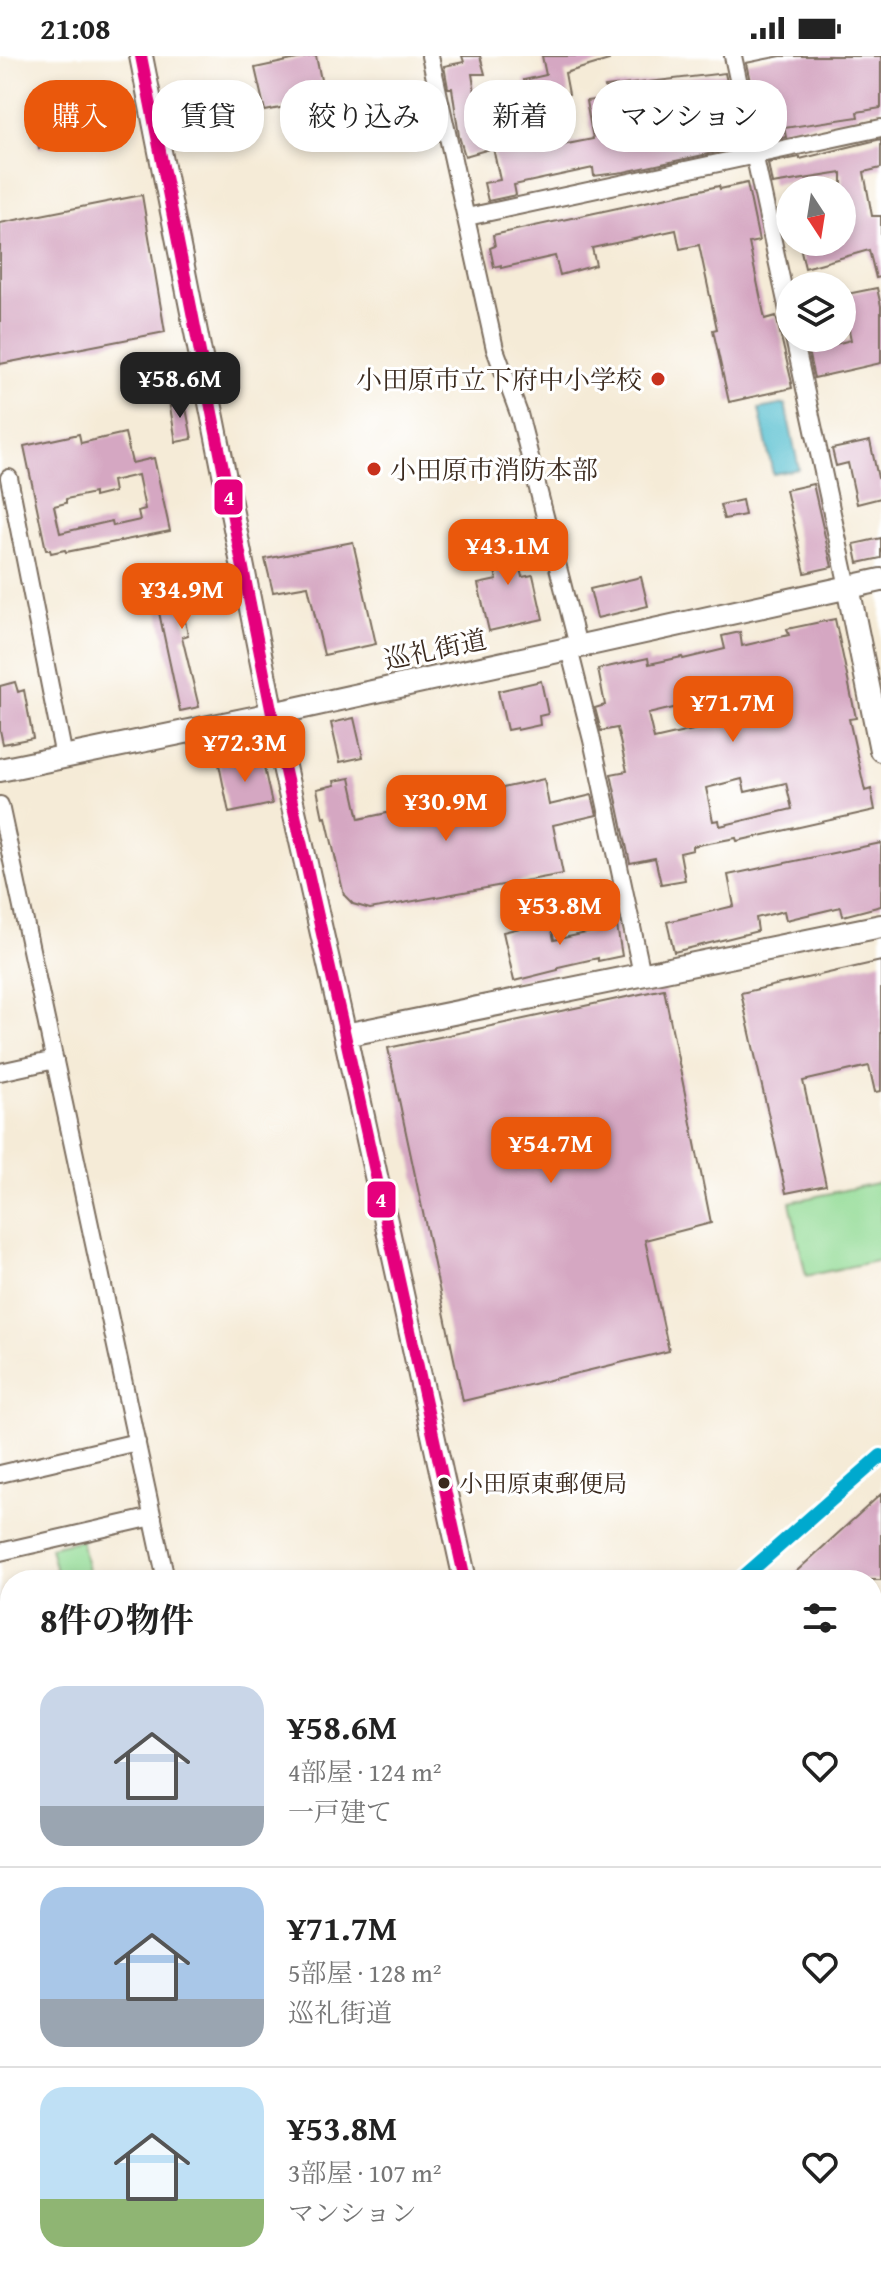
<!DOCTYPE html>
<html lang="ja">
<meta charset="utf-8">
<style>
:root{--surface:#fff;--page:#f6f6f6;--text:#222;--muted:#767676;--line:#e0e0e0;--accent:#ea580c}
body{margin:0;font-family:"Gentium Book Plus","Noto Serif JP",serif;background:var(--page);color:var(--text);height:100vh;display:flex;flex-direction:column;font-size:30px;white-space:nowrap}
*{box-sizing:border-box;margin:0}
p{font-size:26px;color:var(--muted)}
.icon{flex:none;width:44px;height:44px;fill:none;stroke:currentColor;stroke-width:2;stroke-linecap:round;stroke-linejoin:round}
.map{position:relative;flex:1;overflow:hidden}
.details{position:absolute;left:0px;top:1514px;width:882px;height:714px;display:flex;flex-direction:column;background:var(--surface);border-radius:32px 32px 0 0;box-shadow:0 4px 12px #0003}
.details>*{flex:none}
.hud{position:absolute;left:24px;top:24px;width:834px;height:72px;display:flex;gap:16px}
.needle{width:52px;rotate:168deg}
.tools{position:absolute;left:776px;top:120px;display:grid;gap:16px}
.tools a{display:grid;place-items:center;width:80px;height:80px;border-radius:50%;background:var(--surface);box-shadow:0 4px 12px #0003;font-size:40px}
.price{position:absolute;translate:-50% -68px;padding:0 18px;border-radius:16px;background:var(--accent);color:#fff;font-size:26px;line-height:52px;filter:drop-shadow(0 2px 4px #0008)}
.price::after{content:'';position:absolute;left:50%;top:48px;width:24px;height:18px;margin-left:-12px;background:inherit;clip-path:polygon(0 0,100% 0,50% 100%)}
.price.active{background:#222;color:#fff}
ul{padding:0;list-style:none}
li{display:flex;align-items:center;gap:24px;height:200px;padding:0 40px}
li+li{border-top:2px solid var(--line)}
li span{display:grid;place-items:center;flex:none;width:224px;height:160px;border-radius:24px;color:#555}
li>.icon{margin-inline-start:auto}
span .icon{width:96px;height:96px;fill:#fffc;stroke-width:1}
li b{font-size:34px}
h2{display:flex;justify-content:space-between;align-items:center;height:96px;padding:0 40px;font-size:34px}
.chip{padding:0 28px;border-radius:32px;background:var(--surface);box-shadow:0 4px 12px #0003;font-size:28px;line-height:72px}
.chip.active{background:var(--accent);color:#fff}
.status{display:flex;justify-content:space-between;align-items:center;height:56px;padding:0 40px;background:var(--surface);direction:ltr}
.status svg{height:22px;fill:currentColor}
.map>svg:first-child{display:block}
</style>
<div class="status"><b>21:08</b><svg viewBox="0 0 49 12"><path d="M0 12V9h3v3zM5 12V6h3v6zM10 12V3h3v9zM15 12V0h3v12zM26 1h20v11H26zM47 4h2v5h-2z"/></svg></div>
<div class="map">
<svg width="881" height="2227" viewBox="0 0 881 2227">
<rect width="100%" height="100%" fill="#fff"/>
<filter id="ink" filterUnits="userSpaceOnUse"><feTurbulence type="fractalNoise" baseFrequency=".0125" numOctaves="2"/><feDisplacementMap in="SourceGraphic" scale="16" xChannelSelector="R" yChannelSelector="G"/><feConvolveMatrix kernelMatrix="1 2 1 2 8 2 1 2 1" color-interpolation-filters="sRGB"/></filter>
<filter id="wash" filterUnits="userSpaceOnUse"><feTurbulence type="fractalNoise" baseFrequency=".006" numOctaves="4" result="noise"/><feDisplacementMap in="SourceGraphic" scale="32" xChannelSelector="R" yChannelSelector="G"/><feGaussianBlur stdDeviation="1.8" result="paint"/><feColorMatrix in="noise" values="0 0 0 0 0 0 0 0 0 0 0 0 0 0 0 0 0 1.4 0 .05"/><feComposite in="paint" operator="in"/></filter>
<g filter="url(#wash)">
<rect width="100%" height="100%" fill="#f5ebd7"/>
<path fill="#94dc97" stroke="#68835a" stroke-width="2" d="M881,1126v78l-75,16 -16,-74z
M81,1484l9,40h-32l-8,-33z"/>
<path fill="#53becf" stroke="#477476" stroke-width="2" d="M785,348l14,65 -26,5 -14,-65z"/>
<g id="blocks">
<path fill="#d5a7c2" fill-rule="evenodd" d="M311,0h5l9,43 -60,12 -10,-43z
M462,0h18l5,18h-13l8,49 52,-11 -8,-32 22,-5 -4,-19h67v4l-44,13 4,21 -18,4 11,47 31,-6 -7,-38 23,-3 -4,-11 120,-14 16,74 -117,25 -30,4 -1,-8 -79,17 2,10 -28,6 -4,-18 16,-3 -7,-32 -28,8 -6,-20 -7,-48h-4l-4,-22 20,-4z
M781,0h100v52l-24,4 1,5 -74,11 2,9 -23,5 -17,-79z
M118,36l8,39 -87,17 -8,-39z
M881,83v29l-17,4 8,44h9v61l-5,1 -7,-28 -64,18 -6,-26h43v-69l-70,11 -4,-21 32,-6v2z
M747,127l12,58 -10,2 16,76 11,-3 16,67h-1l1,5 -63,14 -16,-72 4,-1 -18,-84 -19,4 -4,-19 -84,18 4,17 -36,10 -5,-19 -54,12v-3l-7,2 -4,-19 5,-2 -2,-11 226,-49 1,3z
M142,139l23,137 -165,32v-141z
M877,232l4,18v57l-67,15 -6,-27 43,-11 -9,-45z
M184,342l8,41 -16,3 -7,-41z
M125,377l7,30 22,-5 16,73 -104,21 -1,-2 -14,3 -1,-3h-4l-22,-104 55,-12 2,9zM138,419l7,34 -7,2 2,9 -27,6 -1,-5 -52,12 -6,-27 12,-3v-4l28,-6v4l20,-5 -2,-11z
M870,385l8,37 3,-1v21l-24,6 -9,-41 -12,3 -4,-17z
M813,428l19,83 -27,6 -19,-83z
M742,444l3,15 -21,4 -4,-14z
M511,473l11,48 11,-2 10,44 -54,12 -11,-47 19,-4 -10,-45z
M881,482v20l-23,5 -4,-19z
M353,486l23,102 -52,11 -16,-69 -35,6 -8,-33z
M222,519l3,17 -44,10 7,33 -6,2 17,70 -19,4 -26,-122z
M641,521l7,29 -51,12 -7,-29z
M835,563l21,99 -7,1 16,72 6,-2 4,21 -138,31 -1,-3 -43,8v4l-13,3 5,27 -24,4 -6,-26 -25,5 -19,-89 16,-3 -10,-43 -16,3 -6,-23 10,-3 -7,-36 50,-11 1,6 33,-7 1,2 42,-10 -3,-13 18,-4 2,14 47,-11 -2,-6zM762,631l5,26 -113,26 -6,-25zM742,723l3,13 41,-9 6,26 -72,17 -1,-6 -6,1 -7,-33z
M541,625l7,33 -9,2 1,9 -23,5v-2l-10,2 -9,-39z
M15,626l3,10 6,-2 9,48 -30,6 -3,-14v-44z
M354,662l9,39 -23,5 -9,-39z
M261,698l11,50 -43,9 -10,-49z
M350,722l9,41 185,-40 5,26 43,-10 5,20 -44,10 10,49 -193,35 -17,-5 -9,-9 -18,-78 -3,1 -6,-29 18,-4 -1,-4z
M881,787v63l-38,10 -2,-9 -55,13 -2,-9 -28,7 2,13 -84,21 -7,-30 67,-16 -6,-31z
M615,858l7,42 -24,5v-3l-40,9v3l-44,11 -11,-49 47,-11 4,19 37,-8 -3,-13z
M881,905v130l-6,1 -6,-26 -66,15 23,104 -40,8 -45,-200z
M664,933l47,234 -66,17 24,111 -206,50 -75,-353z
M881,1438v86h-94z"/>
</g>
</g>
<g filter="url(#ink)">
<use href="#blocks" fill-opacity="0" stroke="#7c6e5f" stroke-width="2"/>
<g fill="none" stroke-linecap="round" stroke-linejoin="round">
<defs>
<path id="street" d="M430,0l65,293 24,65 59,232
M733,0l57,264
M467,161l414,-89
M794,282l54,249
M9,422l55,279
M569,593l23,91 50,234
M0,749l166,775
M0,1016l55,-12
M0,1418l137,-32
M0,1496l153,-35
M0,1561l10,-3
M0,2123l10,45
M872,2192l9,-2
M0,2212l10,-9
M74,2218l2,9"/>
<path id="secondary" d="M141,0l131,658 73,321 120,545
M848,531l33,163
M0,714l272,-56 609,-134
M345,979l536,-109
M872,2034l9,-1
M0,2171l10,2
M618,2218l2,9
M648,2218l23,9"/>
</defs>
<use href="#street" stroke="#7c6e5f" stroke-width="20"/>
<use href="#secondary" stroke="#7c6e5f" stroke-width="26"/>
<use href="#street" stroke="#fff" stroke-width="16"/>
<use href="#secondary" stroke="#fff" stroke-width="22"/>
<defs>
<path id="bus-1" d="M141,0l131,658 73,321 120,545"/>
</defs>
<use href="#bus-1" stroke="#fff" stroke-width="18"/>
<use href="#bus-1" stroke="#e5007d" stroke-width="12"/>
<defs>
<path id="rail-1" d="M740,1524l141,-124"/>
</defs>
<use href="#rail-1" stroke="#fff" stroke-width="20"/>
<use href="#rail-1" stroke="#00a9ce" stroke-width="14"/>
</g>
</g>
<g fill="#c8321e" stroke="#fff" stroke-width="3">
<circle cx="658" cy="323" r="8"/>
<circle cx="374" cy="413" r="8"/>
</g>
<circle fill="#3b2a1e" stroke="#fff" stroke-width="3" cx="444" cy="1427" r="7"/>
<g text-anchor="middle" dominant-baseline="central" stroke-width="6" stroke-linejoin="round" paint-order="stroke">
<g font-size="24" fill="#3b2a1e" stroke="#fff" text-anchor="start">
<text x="459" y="1427">小田原東郵便局</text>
</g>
<g font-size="26" fill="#3b2a1e" stroke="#fff" text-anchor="end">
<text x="642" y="323">小田原市立下府中小学校</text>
<text x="390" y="413" text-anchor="start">小田原市消防本部</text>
</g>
<g font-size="26" fill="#3b2a1e" stroke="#fff">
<text transform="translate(435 593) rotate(-12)">巡礼街道</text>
</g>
</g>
<g stroke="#fff" stroke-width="3">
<rect x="213" y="422" width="31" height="38" rx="8" fill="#e5007d"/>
<rect x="366" y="1124" width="31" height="39" rx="8" fill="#e5007d"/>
</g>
<g font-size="22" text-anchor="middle" font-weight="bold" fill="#fff">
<text x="229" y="449">4</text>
<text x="381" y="1151">4</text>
</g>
</svg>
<div class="tools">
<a><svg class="needle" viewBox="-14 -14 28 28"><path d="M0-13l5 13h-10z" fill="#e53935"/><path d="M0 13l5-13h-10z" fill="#767676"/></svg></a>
<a><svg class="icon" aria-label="layers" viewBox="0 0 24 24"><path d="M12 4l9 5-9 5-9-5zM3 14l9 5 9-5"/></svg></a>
</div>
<b class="price active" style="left:180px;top:364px">¥58.6M</b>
<b class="price" style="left:508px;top:531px">¥43.1M</b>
<b class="price" style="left:182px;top:575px">¥34.9M</b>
<b class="price" style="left:733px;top:688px">¥71.7M</b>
<b class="price" style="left:245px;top:728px">¥72.3M</b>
<b class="price" style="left:446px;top:787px">¥30.9M</b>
<b class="price" style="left:560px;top:891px">¥53.8M</b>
<b class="price" style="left:551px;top:1129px">¥54.7M</b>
<div class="hud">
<a class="chip active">購入</a>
<a class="chip">賃貸</a>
<a class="chip">絞り込み</a>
<a class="chip">新着</a>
<a class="chip">マンション</a>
</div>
<section class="details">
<h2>8件の物件<svg class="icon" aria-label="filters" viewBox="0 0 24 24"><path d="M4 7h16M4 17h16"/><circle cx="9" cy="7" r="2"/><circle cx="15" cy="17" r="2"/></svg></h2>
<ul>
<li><span style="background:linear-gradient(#c9d6e8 75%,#9aa5b1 0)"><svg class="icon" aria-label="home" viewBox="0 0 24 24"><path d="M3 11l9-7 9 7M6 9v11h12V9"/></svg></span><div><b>¥58.6M</b><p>4部屋 · 124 m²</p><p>一戸建て</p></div><svg class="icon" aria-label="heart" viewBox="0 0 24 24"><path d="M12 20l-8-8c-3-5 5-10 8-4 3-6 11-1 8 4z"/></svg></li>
<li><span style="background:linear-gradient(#a9c7e8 70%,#9aa5b1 0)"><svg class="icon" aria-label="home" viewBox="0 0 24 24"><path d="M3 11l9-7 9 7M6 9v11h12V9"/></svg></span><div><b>¥71.7M</b><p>5部屋 · 128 m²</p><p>巡礼街道</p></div><svg class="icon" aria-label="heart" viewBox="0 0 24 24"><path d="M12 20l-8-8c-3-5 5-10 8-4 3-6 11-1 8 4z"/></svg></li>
<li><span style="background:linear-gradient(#bfe0f5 70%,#8fb573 0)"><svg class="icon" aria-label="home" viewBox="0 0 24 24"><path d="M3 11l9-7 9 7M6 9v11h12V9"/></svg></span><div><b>¥53.8M</b><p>3部屋 · 107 m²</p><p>マンション</p></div><svg class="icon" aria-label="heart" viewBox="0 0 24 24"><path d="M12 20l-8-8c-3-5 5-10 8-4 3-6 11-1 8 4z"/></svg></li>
</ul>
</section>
</div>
